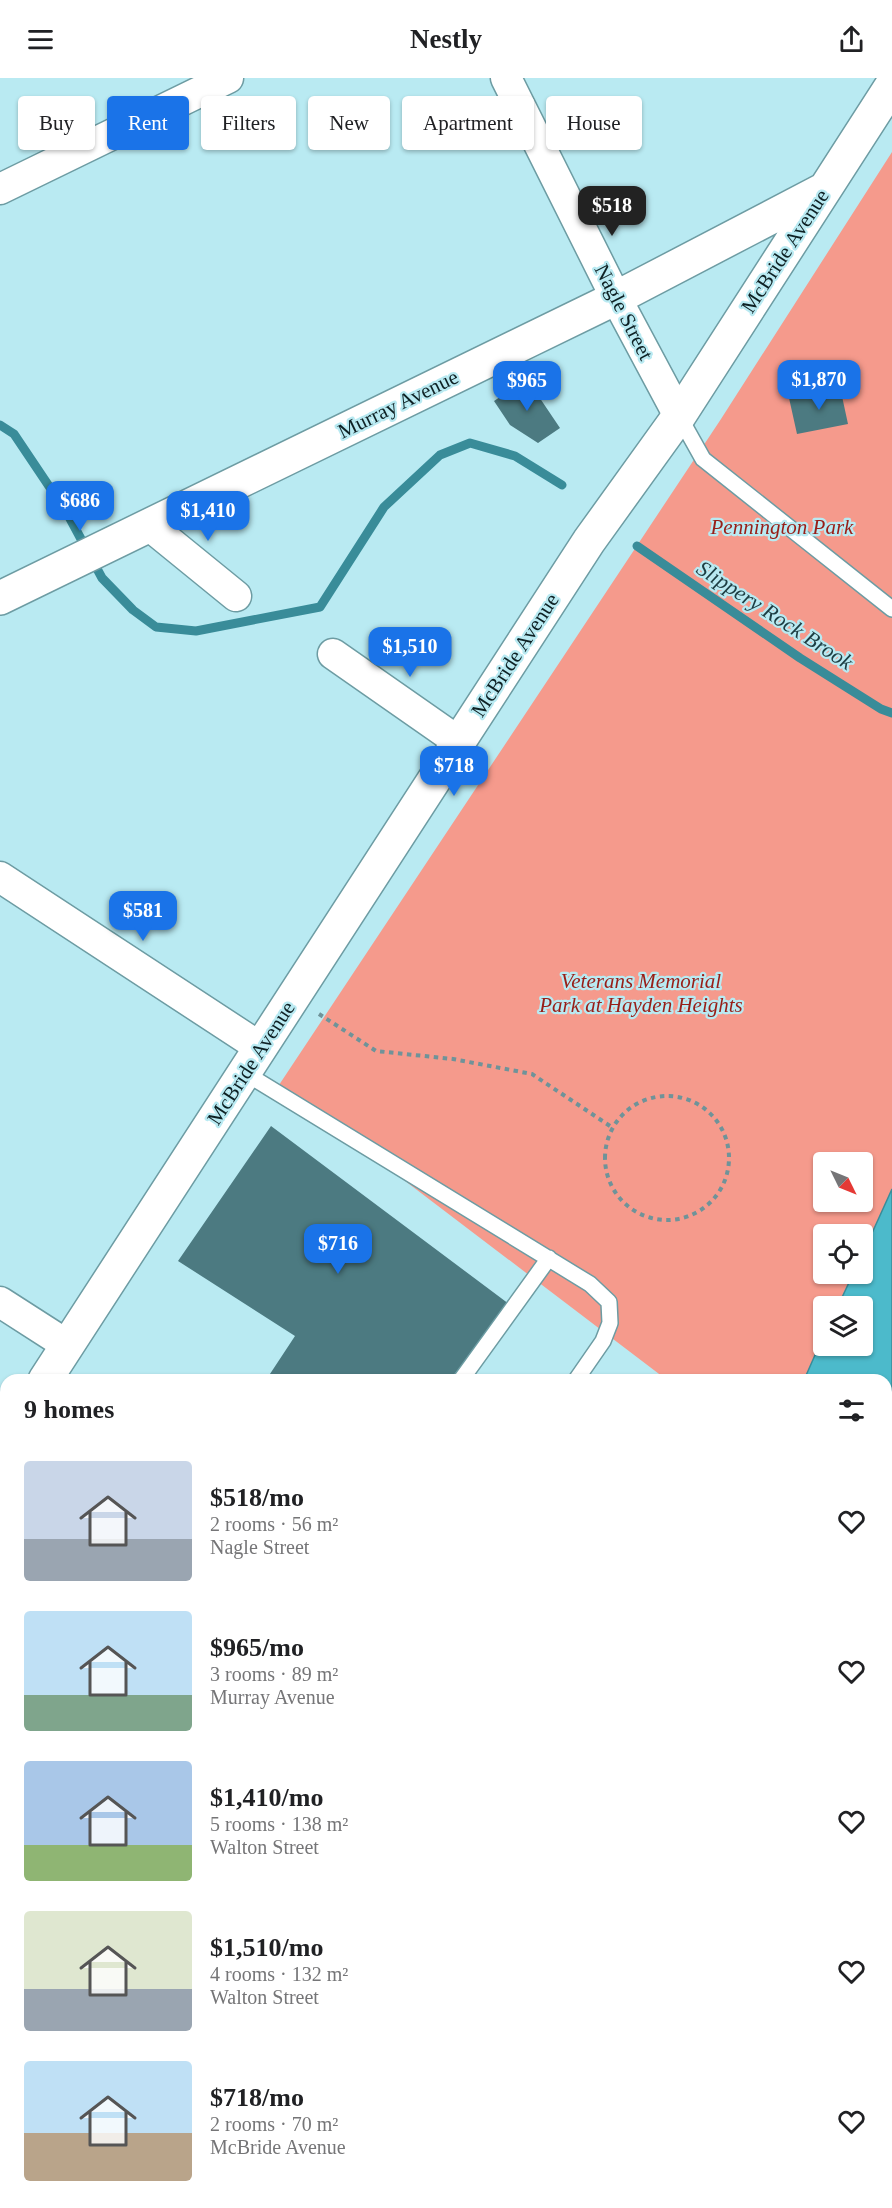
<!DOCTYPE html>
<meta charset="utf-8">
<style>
:root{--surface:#fff;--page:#f6f6f6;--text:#202124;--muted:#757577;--accent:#1a73e8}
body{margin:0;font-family:"Times New Roman",serif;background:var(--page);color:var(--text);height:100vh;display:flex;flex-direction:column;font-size:22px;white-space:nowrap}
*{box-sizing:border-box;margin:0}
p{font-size:20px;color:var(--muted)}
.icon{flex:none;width:33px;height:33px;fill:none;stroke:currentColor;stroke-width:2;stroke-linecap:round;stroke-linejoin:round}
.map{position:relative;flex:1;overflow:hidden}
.drawer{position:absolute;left:0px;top:1296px;width:892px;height:834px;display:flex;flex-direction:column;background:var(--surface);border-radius:18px 18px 0 0;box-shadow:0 2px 4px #0004}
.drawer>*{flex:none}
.banner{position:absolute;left:18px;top:18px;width:856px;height:54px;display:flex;gap:12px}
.needle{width:39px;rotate:133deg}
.buttons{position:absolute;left:813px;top:1074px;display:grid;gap:12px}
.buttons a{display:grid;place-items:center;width:60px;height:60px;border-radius:6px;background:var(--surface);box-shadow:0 2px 4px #0004;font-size:30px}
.price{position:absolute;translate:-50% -51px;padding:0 14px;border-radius:12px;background:var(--accent);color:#fff;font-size:20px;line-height:39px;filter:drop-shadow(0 2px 3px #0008)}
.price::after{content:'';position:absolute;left:50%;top:36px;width:18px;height:14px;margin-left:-9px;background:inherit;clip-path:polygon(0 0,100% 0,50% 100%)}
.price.selected{background:#222;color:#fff}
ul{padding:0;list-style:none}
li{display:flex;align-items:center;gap:18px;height:150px;padding:0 24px}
li span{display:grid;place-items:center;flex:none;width:168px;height:120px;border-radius:6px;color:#555}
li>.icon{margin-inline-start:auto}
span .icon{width:72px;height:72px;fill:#fffc;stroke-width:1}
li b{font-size:26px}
h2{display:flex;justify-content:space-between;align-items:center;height:72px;padding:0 24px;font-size:26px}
.chip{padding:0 21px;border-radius:6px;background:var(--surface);box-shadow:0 2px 4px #0004;font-size:21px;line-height:54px}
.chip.selected{background:var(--accent);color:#fff}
header{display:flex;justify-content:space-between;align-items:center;height:78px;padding:0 24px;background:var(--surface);font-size:27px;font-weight:700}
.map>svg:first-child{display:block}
</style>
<header><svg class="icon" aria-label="menu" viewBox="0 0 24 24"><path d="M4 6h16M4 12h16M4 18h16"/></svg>Nestly<svg class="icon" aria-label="share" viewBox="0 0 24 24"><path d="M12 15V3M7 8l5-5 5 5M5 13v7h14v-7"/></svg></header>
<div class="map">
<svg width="892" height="2130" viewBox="0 0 892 2130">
<rect width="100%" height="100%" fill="#b9eaf2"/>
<path fill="#f59a8c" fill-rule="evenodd" d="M892,74v1037l-29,64 -1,-19h-38v40h29l-15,32h-14l-1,31 -19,43h-137l-388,-295 442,-666zM824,1084h38v40h-38z
M892,1898v194h-6v-190z
M178,2124h668v6h-679z"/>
<path fill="#4cbacb" stroke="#398c99" stroke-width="1.5" d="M892,1111v549l-5,6 -1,-364h-82l19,-43 1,9h38v-40h-24l15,-32h9l1,-21z
M892,1781v127l-5,3 -1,-125z
M6,1853v271h172l-11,6h-167v-274z"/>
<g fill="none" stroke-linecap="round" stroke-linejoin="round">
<path stroke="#398c99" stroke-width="9" d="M0,347l14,9 53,79 35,65 31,32 23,17 40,4 124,-24 64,-100 56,-52 30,-12 45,13 47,29
M637,468l163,112 81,51 11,4"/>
</g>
<path fill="#4c7a81" d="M527,301l33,49 -22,15 -28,-18 -16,-24z
M840,309l8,37 -51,10 -8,-36z
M271,1048l238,178 -59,76h-184l29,-44 -117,-75z"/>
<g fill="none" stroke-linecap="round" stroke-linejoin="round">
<defs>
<path id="lane" d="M679,338l24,43 189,150
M245,995l345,211 19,18 1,21 -7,18 -27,39
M461,1302l88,-122
M0,1503l6,3
M0,1651l6,4"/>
<path id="street" d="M506,0l110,220 63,118
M0,111l228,-111
M150,448l86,70
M333,576l126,88
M0,799l261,171
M0,1224l67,43"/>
<path id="secondary" d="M0,520l616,-300 207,-108
M45,1302l544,-839 90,-125 213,-331
M0,1370l6,-9"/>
</defs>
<use href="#lane" stroke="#6d9ca3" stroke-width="18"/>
<use href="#street" stroke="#6d9ca3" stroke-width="33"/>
<use href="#secondary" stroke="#6d9ca3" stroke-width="36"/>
<path stroke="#6f9399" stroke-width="4" stroke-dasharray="4.5 4.5" stroke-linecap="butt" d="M319,936l57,37 77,8 79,15 81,54
M605 1080a62 62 0 1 1 124 0a62 62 0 1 1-124 0Z
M0,2056l6,4
M104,2124l9,6"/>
<use href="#lane" stroke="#fff" stroke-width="15"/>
<use href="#street" stroke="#fff" stroke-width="30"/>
<use href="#secondary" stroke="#fff" stroke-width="33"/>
</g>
<g text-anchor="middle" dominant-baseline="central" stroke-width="4.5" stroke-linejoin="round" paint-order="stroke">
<g font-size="21" fill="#0e2124" stroke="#b9eaf2">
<text transform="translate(785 173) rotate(-57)">McBride Avenue</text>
<text transform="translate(624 234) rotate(63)">Nagle Street</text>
<text transform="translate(398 326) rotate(-26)">Murray Avenue</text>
<text transform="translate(515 577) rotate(-57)">McBride Avenue</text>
<text transform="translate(251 985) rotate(-57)">McBride Avenue</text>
</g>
<g font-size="21" font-style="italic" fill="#981e17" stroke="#b9eaf2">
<text x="782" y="449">Pennington Park</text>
<text x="641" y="903">Veterans Memorial<tspan x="641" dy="24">Park at Hayden Heights</tspan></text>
</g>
<g font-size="22" font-style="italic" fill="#1d3e43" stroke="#b9eaf2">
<text transform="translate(775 537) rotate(33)">Slippery Rock Brook</text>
</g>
</g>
</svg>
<div class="buttons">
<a><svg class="needle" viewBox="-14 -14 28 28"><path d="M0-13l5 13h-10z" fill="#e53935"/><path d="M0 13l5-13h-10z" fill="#757577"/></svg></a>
<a><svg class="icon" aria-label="locate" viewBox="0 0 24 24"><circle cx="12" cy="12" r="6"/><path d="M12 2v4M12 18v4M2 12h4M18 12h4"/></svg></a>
<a><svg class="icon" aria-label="layers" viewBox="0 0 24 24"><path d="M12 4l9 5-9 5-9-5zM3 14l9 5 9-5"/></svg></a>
</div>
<b class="price selected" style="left:612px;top:159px">$518</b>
<b class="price" style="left:819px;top:333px">$1,870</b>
<b class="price" style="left:527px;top:334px">$965</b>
<b class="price" style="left:80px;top:454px">$686</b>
<b class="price" style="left:208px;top:464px">$1,410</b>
<b class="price" style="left:410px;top:600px">$1,510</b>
<b class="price" style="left:454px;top:719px">$718</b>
<b class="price" style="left:143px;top:864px">$581</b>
<b class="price" style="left:338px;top:1197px">$716</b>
<div class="banner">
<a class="chip">Buy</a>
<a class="chip selected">Rent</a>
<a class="chip">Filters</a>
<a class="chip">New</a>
<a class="chip">Apartment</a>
<a class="chip">House</a>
</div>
<section class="drawer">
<h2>9 homes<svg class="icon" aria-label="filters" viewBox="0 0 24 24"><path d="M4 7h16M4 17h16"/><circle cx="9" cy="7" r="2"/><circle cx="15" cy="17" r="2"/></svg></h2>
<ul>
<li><span style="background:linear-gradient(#c9d6e8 65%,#9aa5b1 0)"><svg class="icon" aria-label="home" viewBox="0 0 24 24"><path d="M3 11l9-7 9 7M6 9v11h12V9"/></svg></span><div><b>$518/mo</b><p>2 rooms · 56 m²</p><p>Nagle Street</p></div><svg class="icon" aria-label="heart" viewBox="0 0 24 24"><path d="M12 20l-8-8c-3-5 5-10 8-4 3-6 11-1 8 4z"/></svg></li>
<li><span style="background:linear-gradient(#bfe0f5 70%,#7fa58c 0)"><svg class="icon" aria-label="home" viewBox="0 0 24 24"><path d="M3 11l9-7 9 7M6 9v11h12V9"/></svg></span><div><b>$965/mo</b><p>3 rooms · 89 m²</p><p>Murray Avenue</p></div><svg class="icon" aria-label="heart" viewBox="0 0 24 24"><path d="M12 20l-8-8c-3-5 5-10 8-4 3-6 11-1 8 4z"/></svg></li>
<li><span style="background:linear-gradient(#a9c7e8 70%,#8fb573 0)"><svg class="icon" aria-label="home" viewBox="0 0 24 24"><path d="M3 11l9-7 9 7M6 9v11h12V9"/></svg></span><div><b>$1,410/mo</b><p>5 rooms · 138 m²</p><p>Walton Street</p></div><svg class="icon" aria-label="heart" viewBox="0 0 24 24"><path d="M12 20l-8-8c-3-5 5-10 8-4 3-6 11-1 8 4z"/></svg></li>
<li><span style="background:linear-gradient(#dfe7d0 65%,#9aa5b1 0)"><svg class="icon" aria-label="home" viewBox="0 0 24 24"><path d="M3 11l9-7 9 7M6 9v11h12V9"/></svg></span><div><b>$1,510/mo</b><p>4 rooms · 132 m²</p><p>Walton Street</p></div><svg class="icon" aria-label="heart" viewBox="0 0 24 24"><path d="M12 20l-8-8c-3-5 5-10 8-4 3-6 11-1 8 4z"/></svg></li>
<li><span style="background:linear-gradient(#bfe0f5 60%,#b9a48a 0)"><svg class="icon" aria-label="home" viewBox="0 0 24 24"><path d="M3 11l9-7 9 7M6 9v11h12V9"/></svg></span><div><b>$718/mo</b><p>2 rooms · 70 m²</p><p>McBride Avenue</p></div><svg class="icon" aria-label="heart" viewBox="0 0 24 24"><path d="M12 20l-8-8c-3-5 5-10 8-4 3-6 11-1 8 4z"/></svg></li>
</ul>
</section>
</div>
